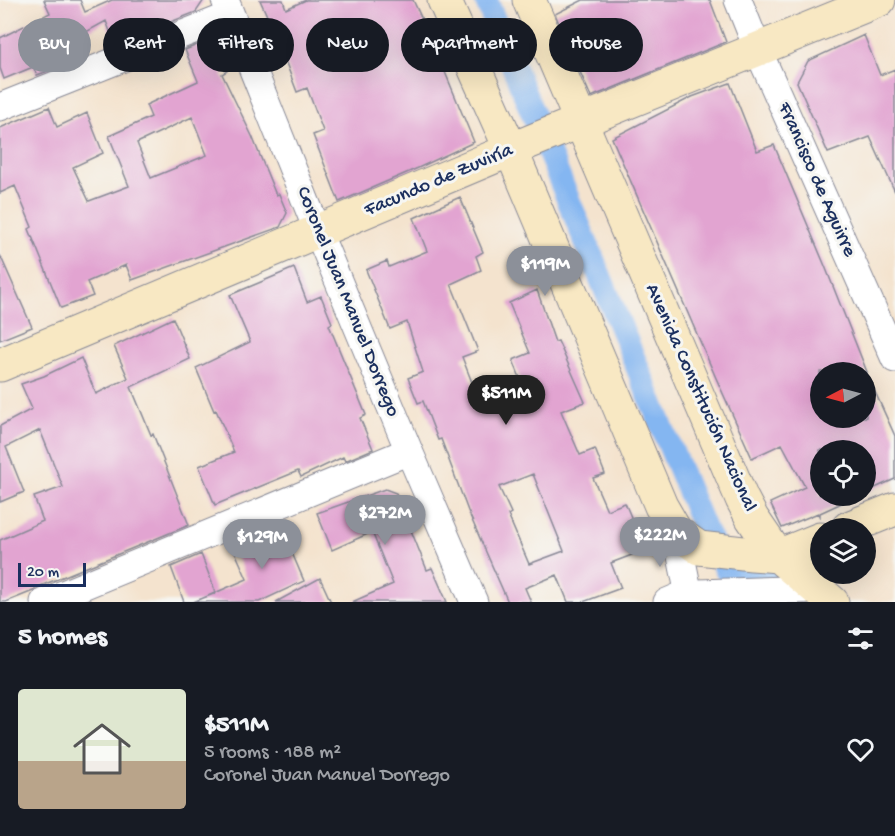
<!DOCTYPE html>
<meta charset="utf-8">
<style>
:root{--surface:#171b24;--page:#20242c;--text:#f1f3f6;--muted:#9ea1a6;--line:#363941;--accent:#8c9099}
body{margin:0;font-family:"Gochi Hand",sans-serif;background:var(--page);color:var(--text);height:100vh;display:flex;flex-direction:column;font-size:22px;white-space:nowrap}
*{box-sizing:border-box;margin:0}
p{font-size:20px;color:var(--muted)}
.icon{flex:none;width:33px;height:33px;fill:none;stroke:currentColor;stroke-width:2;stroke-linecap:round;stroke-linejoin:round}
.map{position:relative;height:602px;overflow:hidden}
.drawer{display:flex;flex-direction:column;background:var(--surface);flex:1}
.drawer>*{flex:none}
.top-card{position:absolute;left:18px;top:18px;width:860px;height:54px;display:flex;gap:12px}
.needle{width:39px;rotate:264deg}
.controls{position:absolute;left:810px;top:362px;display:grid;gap:12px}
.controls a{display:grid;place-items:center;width:66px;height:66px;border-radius:50%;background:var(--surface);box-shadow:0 6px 24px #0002;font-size:30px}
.scale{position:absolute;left:18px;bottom:15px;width:68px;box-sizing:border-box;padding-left:6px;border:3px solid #1b2f5e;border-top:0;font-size:16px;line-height:21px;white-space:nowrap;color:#1b2f5e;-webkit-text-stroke:4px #f6f6f2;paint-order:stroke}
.price{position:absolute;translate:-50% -51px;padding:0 14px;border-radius:21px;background:var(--accent);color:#fff;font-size:20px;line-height:39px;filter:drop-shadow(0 2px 3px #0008)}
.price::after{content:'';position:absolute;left:50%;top:36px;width:18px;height:14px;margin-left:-9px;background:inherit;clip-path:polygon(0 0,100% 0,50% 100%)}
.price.selected{background:#222;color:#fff}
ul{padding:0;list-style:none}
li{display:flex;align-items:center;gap:18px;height:150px;padding:0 18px}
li+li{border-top:2px solid var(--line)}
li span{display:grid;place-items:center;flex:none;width:168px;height:120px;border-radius:6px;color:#555}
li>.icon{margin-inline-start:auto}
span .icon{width:72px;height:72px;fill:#fffc;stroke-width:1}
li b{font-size:26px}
h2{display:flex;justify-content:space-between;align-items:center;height:72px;padding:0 18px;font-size:26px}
.chip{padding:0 21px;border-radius:27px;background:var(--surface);box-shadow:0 6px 24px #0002;font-size:21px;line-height:54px}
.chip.selected{background:var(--accent);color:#fff}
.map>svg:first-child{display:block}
</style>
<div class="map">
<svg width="895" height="602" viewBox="0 0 895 602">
<rect width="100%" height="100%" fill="#f6f6f2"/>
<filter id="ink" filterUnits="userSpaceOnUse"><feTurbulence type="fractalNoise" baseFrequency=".0167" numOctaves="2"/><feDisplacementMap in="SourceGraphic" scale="12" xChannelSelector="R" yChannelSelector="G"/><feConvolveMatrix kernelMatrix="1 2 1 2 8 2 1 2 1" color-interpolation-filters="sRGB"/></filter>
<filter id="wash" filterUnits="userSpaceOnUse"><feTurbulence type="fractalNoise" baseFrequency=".008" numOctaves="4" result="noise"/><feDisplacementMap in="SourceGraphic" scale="24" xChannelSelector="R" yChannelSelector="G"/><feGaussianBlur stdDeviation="1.35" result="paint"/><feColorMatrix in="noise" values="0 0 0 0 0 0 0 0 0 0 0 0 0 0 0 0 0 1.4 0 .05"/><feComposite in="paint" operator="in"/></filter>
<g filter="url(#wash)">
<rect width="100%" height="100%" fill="#f4e3ce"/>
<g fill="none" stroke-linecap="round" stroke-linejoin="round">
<path stroke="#84b6f1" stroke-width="24" d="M486,0l218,529 24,43 62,12"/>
</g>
<g id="blocks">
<path fill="#e2a4d1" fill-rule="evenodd" d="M44,0h36l5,12 27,-12h92l-8,12 -81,32 -9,-23 -51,28 6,17 -24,9 -4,-8 -29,12 -4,-11v-30l50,-25z
M260,0h23l3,9 20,-9h107l20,43 41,99 -56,26 -79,34 -26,-67 10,-4 -16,-43 -10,4 -14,-37 1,-1z
M583,0h127l16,42 -135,55 -36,-83z
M864,35l16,40 15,-6v123l-25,-55 -42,16 -31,-71 11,-21z
M202,43l15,7 10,21 -5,3 30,62 24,59 3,-1 8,19 -7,14 -148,53 -6,-15 -39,17 6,14 -32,12 -32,-79 3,-2 -17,-41 -15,7v-65l49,-21 8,20 30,-14 16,40 -30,14 16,34 40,-15 -20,-50 42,-19 -5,-12 52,-24 -13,-31zM192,117l15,38 -56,23 -14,-35z
M730,83l27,68 17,-6 51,121 42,106h-47v45h46v-45l29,64v43l-29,13v-42h-46v45h39l-39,18v5l-2,-5 -36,15 -12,-25 35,-16 -23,-43 -30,14 -36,-80 -104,-240 80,-41z
M460,197l23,55 -7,4 5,14 -30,14 27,67 -16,6 19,48 43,-17 -11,-28 17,-7 -21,-50 28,-13 18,52 3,-1 27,61 -24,9 19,44 15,-6 10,25 -12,4 14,32 18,-7 20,47 -34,13 10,25 -38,14h-15l-11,-27 -32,13 6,14h-23l-40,-91 -27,-72 -3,1 -15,-39 -5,2 -10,-25 15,-6 -16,-50 -17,7 -24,-59 21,-9 2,6 38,-16 -13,-33zM533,474l31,77 -35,13 -21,-49 3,-2 -12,-26z
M0,255l32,72 -32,13z
M294,268l13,34 14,-6 11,27 -3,2 37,90 -6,3 13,31 -28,12 -2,-4 -42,20 -3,-6 -83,34 -16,-39 35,-14 -18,-42 -2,1 -18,-43 54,-26 -20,-47z
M173,318l17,41 -59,28 20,48 2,-1 36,91 -151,62 -5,4 -27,11h-6v-62l43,-19 -9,-24 29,-10 -23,-57 -34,17 18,45 -24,10v-76l32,-17 -11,-25 23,-8 37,-18 15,36 32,-16 -14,-32z
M385,489l11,4 31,77 5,-2 15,34h-95l41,-18 -21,-52 -40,18 -15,-37z
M281,527l23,54 -45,21h-65l53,-23 -15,-34z
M201,554l15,39 -23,9h-9l-13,-35z
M320,578l11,24h-55z"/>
</g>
</g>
<g filter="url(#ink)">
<use href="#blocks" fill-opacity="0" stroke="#888996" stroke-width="1.5"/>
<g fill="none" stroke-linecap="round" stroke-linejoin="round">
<defs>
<path id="street" d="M225,0l93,232 91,219 65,151
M738,0l20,50 137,309
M0,107l231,-92
M676,532l13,63
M44,602l365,-151
M667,602l14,-6 18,-3 119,-4"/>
<path id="secondary" d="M444,0l67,150 150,356 15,26 23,16 53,6 26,2 42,-17
M529,0l213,499 10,19 26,38 54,46
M0,365l527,-222 352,-143
M848,528l47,-19"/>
</defs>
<use href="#street" stroke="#888996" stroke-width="29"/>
<use href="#secondary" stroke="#888996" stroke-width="35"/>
<use href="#street" stroke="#fff" stroke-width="27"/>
<use href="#secondary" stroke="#f8e8c3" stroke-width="33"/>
</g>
</g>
<g text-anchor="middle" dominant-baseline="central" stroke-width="6" stroke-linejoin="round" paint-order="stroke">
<g font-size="20" fill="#1b2f5e" stroke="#f6f6f2">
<text transform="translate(816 180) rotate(66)">Francisco de Aguirre</text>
<text transform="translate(439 181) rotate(-23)">Facundo de Zuviría</text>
<text transform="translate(347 302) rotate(68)">Coronel Juan Manuel Dorrego</text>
<text transform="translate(700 398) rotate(66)">Avenida Constitución Nacional</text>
</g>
</g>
</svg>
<div class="controls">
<a><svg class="needle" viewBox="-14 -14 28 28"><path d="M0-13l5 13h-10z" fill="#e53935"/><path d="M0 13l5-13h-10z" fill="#9ea1a6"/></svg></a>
<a><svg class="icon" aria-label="locate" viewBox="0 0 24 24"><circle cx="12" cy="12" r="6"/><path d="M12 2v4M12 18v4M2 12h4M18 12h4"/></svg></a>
<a><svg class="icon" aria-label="layers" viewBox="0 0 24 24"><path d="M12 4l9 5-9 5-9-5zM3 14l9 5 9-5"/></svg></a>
</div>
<div class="scale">20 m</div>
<b class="price" style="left:545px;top:297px">$119M</b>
<b class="price selected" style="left:506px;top:426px">$511M</b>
<b class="price" style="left:385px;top:546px">$272M</b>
<b class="price" style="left:660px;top:568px">$222M</b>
<b class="price" style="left:262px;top:570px">$129M</b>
<div class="top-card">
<a class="chip selected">Buy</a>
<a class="chip">Rent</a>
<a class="chip">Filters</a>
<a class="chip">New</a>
<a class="chip">Apartment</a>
<a class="chip">House</a>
</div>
</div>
<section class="drawer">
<h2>5 homes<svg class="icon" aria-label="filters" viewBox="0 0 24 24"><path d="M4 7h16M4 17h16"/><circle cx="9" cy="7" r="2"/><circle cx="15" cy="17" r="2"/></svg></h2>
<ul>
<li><span style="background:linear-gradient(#dfe7d0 60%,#b9a48a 0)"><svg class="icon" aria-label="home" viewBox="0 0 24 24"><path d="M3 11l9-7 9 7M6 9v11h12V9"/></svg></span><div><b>$511M</b><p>5 rooms · 188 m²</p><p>Coronel Juan Manuel Dorrego</p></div><svg class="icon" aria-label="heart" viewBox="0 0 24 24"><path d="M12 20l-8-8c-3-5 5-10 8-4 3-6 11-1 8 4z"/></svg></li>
</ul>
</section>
